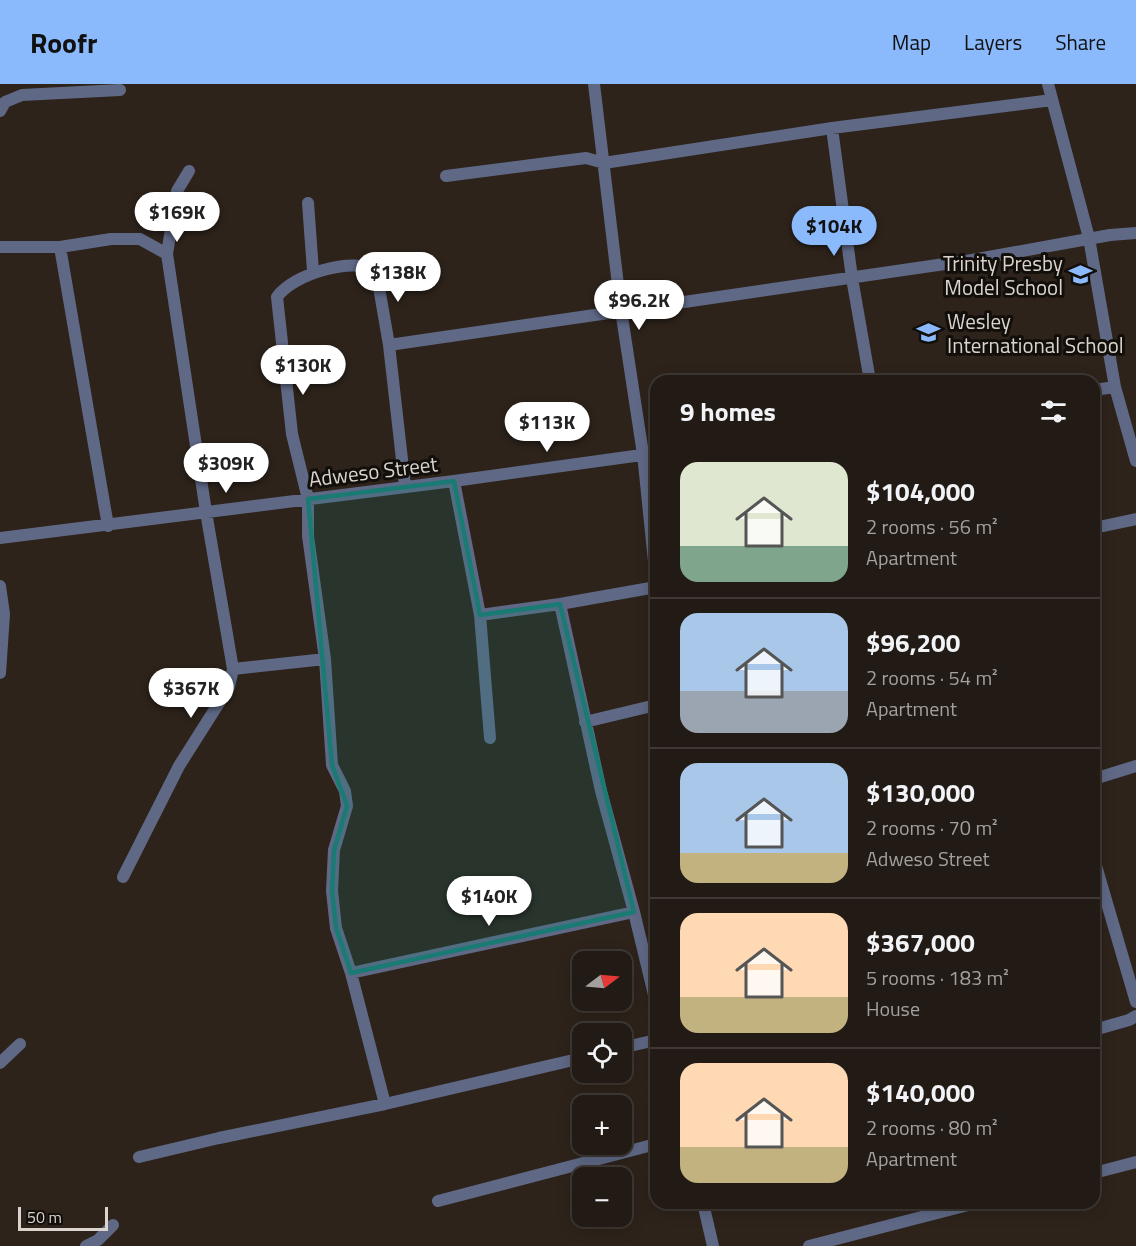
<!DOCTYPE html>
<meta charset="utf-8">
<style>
:root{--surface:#221a14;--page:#2e2722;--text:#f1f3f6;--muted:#a2a1a0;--line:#3f3834;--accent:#8bbafc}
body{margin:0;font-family:"Titillium Web",sans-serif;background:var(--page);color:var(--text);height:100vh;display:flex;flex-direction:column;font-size:22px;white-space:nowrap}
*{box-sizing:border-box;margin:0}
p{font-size:20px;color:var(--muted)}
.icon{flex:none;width:33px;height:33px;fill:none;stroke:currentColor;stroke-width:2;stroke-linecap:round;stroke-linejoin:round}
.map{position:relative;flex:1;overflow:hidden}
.sheet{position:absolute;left:650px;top:291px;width:450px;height:834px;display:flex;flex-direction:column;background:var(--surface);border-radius:18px;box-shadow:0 3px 15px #0003,0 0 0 2px var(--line)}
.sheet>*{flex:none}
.needle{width:39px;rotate:74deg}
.buttons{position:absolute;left:572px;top:867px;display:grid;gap:12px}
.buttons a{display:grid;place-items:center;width:60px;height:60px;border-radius:12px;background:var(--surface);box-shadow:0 3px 15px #0003,0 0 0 2px var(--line);font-size:30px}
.scale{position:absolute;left:18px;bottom:15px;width:90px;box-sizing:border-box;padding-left:6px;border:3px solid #dad3ce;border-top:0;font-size:16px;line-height:21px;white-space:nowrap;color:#dad3ce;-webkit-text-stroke:4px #120e0a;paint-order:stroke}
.price{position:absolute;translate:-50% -51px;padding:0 14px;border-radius:21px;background:#fff;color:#222;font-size:20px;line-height:39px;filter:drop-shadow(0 2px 3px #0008)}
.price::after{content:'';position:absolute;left:50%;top:36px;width:18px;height:14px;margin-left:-9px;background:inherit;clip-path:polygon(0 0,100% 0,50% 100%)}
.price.active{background:var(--accent);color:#111}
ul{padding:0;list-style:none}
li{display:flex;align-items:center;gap:18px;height:150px;padding:0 30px}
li+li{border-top:2px solid var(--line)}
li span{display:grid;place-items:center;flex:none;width:168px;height:120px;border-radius:18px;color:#555}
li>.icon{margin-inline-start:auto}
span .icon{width:72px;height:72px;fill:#fffc;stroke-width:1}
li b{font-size:26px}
h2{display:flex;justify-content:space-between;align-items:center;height:72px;padding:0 30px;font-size:26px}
header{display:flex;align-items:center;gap:36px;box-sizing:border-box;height:84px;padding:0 30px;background:var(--accent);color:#111}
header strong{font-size:28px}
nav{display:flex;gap:33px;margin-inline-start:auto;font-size:21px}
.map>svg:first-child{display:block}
</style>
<header>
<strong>Roofr</strong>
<nav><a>Map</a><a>Layers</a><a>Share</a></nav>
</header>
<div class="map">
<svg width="1136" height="1162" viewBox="0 0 1136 1162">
<rect width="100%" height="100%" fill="#2d231b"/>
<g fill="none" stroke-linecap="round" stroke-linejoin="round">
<path stroke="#5f6986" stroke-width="12" d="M594,0l27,226 22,144 13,127
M1048,0l41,154 26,149 21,74
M0,27l5,-9 17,-7 98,-5
M832,44l20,150 18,103
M446,92l140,-18 18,5 228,-35 220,-28
M308,119l5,68
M0,163h60
M167,170l10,-63 12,-20
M389,261l583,-85 138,-25 26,-2
M1094,306l21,-3
M454,397l26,134 80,-11 96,-17
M108,442l-48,-279 51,-8h29l27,15 39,258 27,157
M1094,444l42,-9
M0,454l454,-57 202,-28
M0,502l4,28 -4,59
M560,520l41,187 33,121 22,91
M480,531l10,123
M585,638l71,-17
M1094,695l42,-13
M1094,775l42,143
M123,793l56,-111 50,-79 4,-18 92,-10
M351,889l283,-61
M1094,946l35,-10 7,-4
M621,964l35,-8
M0,979l20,-19
M385,1020l-34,-131 -15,-45 -4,-37 2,-41 13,-44 -2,-15 -13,-26 -7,-106 -17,-123v-37l-16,-65 -15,-137c16,-23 75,-40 99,-27l13,75 16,141
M139,1073l80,-19 166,-34 197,-46
M1094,1089l42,-11
M438,1117l218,-57
M703,1119l10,43
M86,1162l12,-6 15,-15
M809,1162l167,-43"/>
</g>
<path fill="#197b73" fill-opacity="0.2" stroke="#197b73" stroke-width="4.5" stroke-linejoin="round" d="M454,397l26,134 80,-11 74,308 -283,61 -15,-45 -4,-37 2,-41 13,-44 -15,-41 -24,-266z"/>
<defs>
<symbol id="school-bare" viewBox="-9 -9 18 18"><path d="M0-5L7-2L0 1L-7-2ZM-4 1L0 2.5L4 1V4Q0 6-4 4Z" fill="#8bbafc" stroke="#120e0a" stroke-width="2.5" paint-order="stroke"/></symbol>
</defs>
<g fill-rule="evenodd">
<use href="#school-bare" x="1064" y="174" width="33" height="33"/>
<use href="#school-bare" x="912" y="232" width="33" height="33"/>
</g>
<g text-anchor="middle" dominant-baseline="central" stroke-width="6" stroke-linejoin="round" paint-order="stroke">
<g font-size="21" fill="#dad3ce" stroke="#120e0a" text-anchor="end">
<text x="1063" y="179">Trinity Presby<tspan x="1063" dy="24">Model School</tspan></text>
<text x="947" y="237" text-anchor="start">Wesley<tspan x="947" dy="24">International School</tspan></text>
</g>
<g font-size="21" fill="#dad3ce" stroke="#120e0a">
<text transform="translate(373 387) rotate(-7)">Adweso Street</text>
</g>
</g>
</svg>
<div class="buttons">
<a><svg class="needle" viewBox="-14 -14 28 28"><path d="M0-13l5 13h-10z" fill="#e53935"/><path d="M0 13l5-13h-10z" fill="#a2a1a0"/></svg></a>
<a><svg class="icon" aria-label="locate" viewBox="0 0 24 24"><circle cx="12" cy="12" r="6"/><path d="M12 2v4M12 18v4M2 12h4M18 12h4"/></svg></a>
<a>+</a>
<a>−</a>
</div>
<div class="scale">50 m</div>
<b class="price" style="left:177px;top:159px">$169K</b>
<b class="price active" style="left:834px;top:173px">$104K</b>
<b class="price" style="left:398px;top:219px">$138K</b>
<b class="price" style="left:639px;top:247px">$96.2K</b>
<b class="price" style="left:303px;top:312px">$130K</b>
<b class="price" style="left:547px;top:369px">$113K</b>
<b class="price" style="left:226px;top:410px">$309K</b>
<b class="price" style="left:191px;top:635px">$367K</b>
<b class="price" style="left:489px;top:843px">$140K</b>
<section class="sheet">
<h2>9 homes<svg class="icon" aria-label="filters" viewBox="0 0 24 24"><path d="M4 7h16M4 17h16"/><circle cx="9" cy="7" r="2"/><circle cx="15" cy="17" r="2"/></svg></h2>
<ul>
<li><span style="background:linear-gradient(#dfe7d0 70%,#7fa58c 0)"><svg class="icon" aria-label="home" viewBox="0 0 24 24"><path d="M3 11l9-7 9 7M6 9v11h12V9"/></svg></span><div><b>$104,000</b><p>2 rooms · 56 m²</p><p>Apartment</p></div></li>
<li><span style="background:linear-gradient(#a9c7e8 65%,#9aa5b1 0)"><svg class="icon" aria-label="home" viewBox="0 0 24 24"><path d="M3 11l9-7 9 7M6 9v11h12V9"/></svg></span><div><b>$96,200</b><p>2 rooms · 54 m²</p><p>Apartment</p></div></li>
<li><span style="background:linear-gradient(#a9c7e8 75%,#c2b280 0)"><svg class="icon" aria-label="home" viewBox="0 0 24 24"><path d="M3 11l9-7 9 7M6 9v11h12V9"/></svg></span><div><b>$130,000</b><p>2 rooms · 70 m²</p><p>Adweso Street</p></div></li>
<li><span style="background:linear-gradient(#ffd9b3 70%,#c2b280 0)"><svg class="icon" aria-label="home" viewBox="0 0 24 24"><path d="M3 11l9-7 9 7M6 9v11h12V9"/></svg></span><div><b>$367,000</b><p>5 rooms · 183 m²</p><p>House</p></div></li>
<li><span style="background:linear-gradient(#ffd9b3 70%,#c2b280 0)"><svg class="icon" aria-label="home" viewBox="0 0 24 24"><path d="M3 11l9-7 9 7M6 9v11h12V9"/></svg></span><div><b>$140,000</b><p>2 rooms · 80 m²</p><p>Apartment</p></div></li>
</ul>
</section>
</div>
